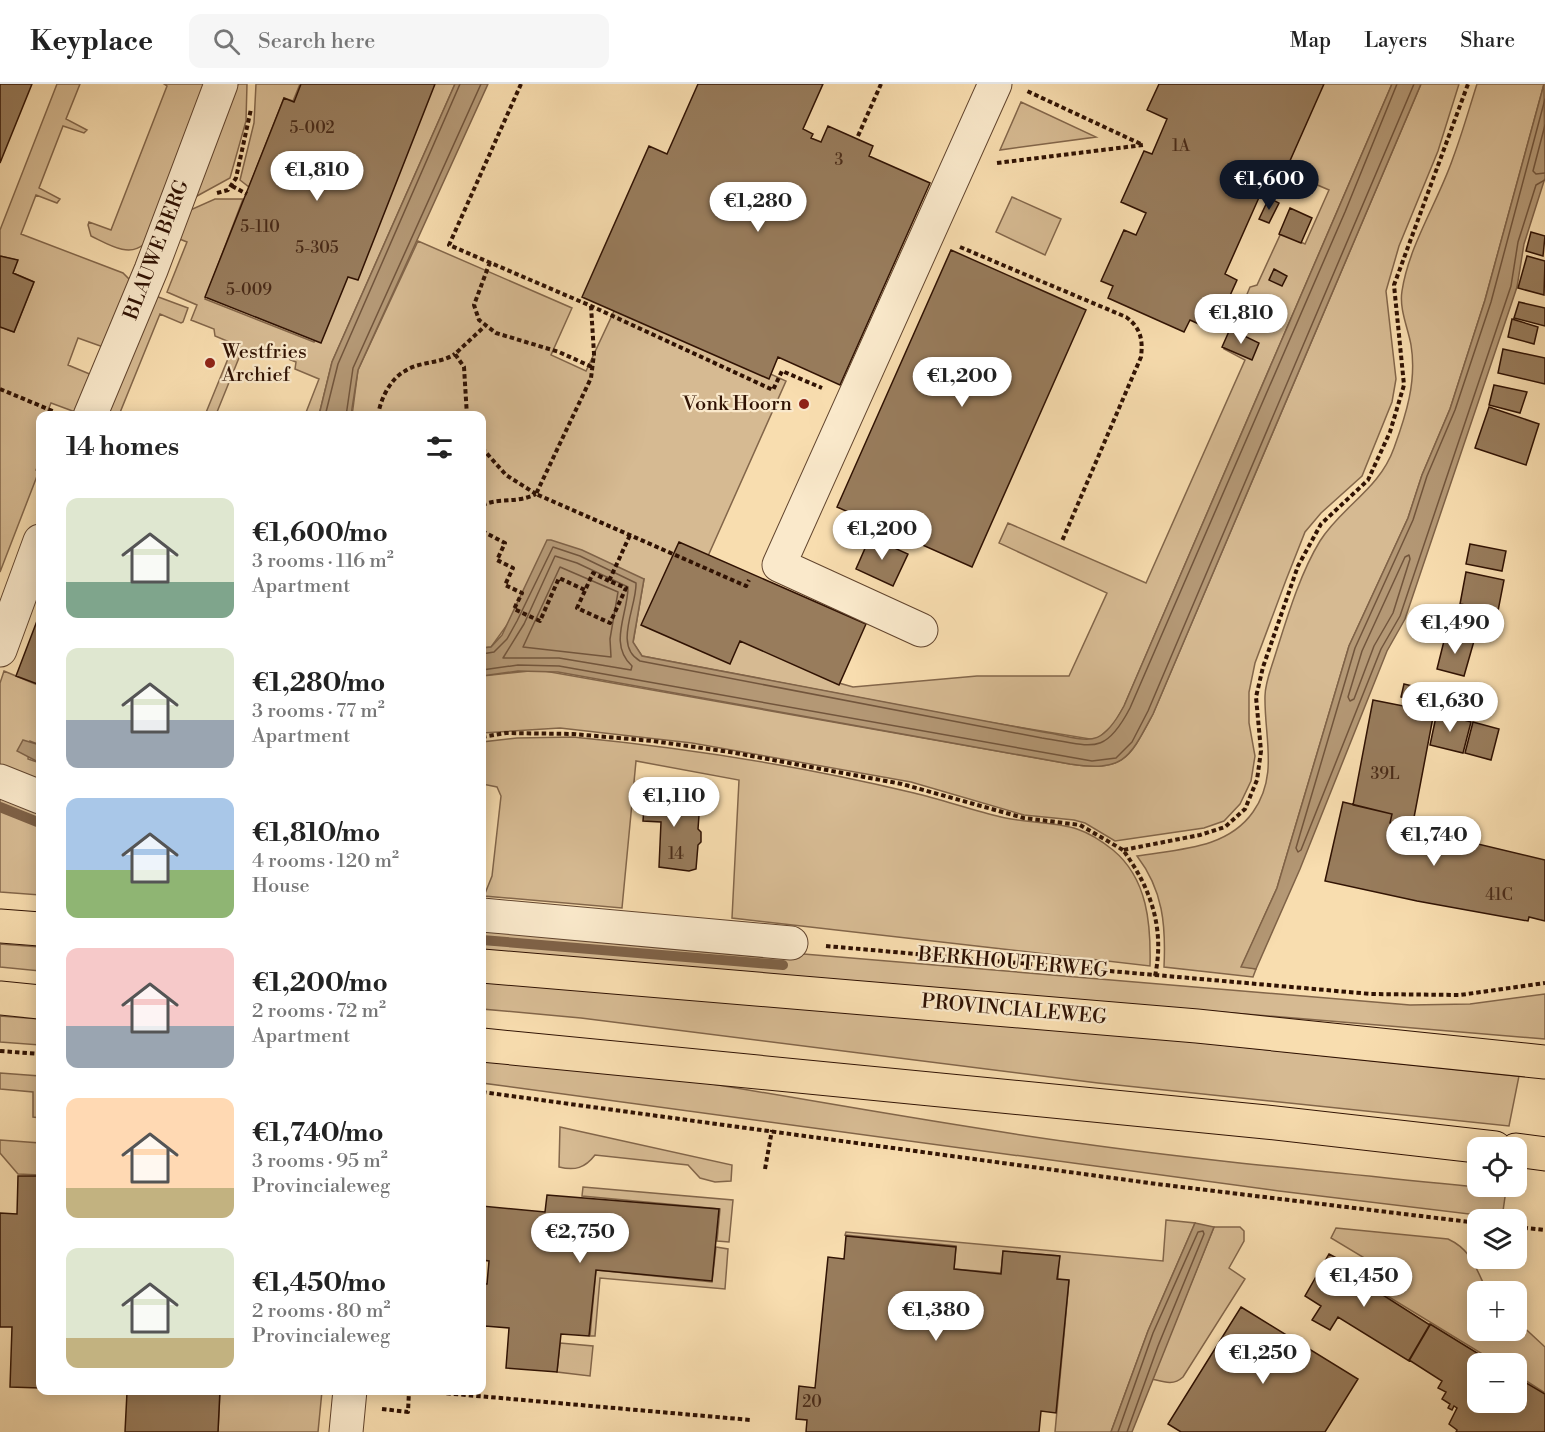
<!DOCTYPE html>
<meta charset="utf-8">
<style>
:root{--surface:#fff;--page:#f6f6f6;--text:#222;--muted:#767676;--line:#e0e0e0;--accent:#111827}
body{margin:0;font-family:"Libre Bodoni",serif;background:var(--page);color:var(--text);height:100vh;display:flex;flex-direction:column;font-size:22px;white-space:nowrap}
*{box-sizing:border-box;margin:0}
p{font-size:20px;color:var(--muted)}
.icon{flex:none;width:33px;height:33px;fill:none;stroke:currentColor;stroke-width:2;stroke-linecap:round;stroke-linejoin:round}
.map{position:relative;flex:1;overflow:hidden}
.drawer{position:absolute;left:36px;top:327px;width:450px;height:984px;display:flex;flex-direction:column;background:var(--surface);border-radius:12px;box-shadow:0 3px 15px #0003}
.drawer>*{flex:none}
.tools{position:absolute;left:1467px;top:1053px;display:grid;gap:12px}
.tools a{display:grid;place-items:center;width:60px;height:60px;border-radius:12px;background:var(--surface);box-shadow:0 3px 15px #0003;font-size:30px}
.price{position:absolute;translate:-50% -51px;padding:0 14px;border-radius:21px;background:#fff;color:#222;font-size:20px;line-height:39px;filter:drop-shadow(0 2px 3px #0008)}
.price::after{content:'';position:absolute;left:50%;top:36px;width:18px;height:14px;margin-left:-9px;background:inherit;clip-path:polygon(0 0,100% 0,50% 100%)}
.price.selected{background:var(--accent);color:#fff}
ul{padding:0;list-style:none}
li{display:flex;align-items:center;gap:18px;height:150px;padding:0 30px}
li span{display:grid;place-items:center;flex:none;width:168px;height:120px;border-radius:12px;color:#555}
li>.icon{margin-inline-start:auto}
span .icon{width:72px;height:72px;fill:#fffc;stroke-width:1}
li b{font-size:26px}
h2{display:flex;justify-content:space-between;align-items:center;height:72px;padding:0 30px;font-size:26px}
header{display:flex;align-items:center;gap:36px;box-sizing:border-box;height:84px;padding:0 30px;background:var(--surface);border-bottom:2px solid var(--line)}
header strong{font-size:28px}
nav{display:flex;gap:33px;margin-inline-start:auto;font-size:21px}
.search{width:420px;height:54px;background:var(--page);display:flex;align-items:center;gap:15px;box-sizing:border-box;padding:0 21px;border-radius:12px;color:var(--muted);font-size:22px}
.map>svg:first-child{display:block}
</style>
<header>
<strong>Keyplace</strong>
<div class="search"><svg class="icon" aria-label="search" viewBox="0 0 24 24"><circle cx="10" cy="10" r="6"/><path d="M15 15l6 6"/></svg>Search here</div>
<nav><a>Map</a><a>Layers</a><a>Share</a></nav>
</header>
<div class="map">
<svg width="1545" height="1348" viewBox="0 0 1545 1348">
<rect width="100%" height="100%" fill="#f8ddaf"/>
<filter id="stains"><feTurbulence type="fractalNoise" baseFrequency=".00333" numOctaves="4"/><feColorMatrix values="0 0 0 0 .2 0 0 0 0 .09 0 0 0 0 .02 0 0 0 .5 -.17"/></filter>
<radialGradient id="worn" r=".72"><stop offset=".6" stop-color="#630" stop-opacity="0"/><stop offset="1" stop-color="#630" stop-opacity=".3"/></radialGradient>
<path fill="#d6ba92" stroke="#83664a" stroke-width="1.5" d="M57,0h23l-14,35 21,11 -3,3 -21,-7 -24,62 21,11 -3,4 -21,-8 -15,39 102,39 7,7 -24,68 -28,-10 -10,27 24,10 -14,38 -27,-10 -4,10 6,2 -13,1v44l-4,10 3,1 -39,101v-245l14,5 20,-50 -21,-9 4,-13 -17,-4v-26z
M164,0h43l-63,160c-15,14 -36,0 -53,-8l-3,-11 1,-3 22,8 56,-144z
M238,0h9l-1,37 -16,57 -33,18 -1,-5z
M256,0h44l-7,17 -9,-3 -35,89 -9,-7 14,-57z
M423,0h32l-123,278 -13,53h-14l14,-36 -24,-10 1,-7 -28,-11 -4,5 -21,-8 -26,64 7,3h-19l29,-71 -19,-8 -1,-7 -23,-9 6,-15 -30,-13 20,-50 -10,-4 11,-27 27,-12h28l-38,100 109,43z
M1323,0h69l-268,622 -10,18 -18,16 -120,-20 -334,-64 -9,-13 11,-64 -132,39 -21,29 -9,1v-232h-130l6,-46 60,-129 154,67 -21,47 35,16 44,-94 99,78 57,26 -86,193 139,109 14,4 124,-11h92l38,-83 -108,-50 9,-20 138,60 99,-223 -21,-11 26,-62 7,-2 24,-52 24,11 24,-54 -44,-19z
M1421,0h38l-21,67 -39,95 -13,45 10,88 -4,23 -30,74 -41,37 -16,19 -19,48 -31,83 -6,29v31l6,33 -4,25 -11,23 -16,17 -20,7 -89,13 -30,-18 -11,-3 -50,-5 -113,-33 -219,-39 -132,-15 -78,5v-57l57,-6 531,94c54,8 59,-5 83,-50z
M1477,0h67l-59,216 -35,109 -28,66 -14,43 -59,128 -72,242 -35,78 14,3 -3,8 -89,-10c2,-42 -1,-77 -27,-111 42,-7 90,-7 116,-44 26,-37 11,-75 12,-116 0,-10 4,-22 7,-31 13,-40 26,-88 48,-124 22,-35 59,-51 74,-93 12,-33 23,-67 17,-103 -3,-17 -12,-36 -9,-54 7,-46 36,-89 51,-133 9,-24 16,-49 24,-74z
M1021,18l75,35 -96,13z
M1012,113l49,22 -16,36 -49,-23z
M153,211l35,13 -5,14 -2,1 -21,-9 -41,101 -13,1z
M4,587l36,15v59l-10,-4 -2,18 12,4v25l-40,-17v-88z
M573,653c114,11 229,29 341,56 29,7 58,17 87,24 24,6 55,5 76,12 12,4 26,13 36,21 35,29 38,75 37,116l-418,-48 7,-138 -103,-19 -14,147 -138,-12 8,-20 9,-80 -4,-9 -15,-3v-42l35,-4z
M0,710l40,16v85l-40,-3z
M482,843l928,78 60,-1 75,-10v45l-1063,-89z
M0,860l40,3v24l-40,-4z
M482,898l559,44 478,50 -10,50 -411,-43 -517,-65 -99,-9z
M0,932l40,3v26l-40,-3z
M482,968c199,21 396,64 595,91 143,20 286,32 429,47l-4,28 -223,-27 -797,-108z
M0,989l40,3v42l-7,-1v-25l-33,-3z
M560,1043l172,38 -1,16 -16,1 -15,-4 -12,-13 -93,-10c-10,13 -20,16 -36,12z
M0,1056l40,3v32l-22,-1 -18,-21z
M583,1103l150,13 -4,42 -12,-1 3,-32 -138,-13z
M1166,1136l29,3 -47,108 -37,101h-56l14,-151 -11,-2 1,-23 -56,-5 -2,22 -47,-4 2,-23 -111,-11 1,-3 317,29z
M1214,1143h26l4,4v10l-15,27 16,11 -62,98c-10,9 -19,5 -31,2z
M1336,1144l112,11c24,11 28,30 39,52l-9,1v38h38l1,-9 28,26v46l-28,-18 -1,-11 -19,-1 -113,-69 8,-12 -1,-8 -60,-36z
M716,1163l12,2 -3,40 -125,-11 -5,58h-5l6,-66 116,12z
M560,1259l33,3 -3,30 -33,-4z
M220,1307h102l-4,41h-100z"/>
<path fill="#b49875" stroke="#7f6247" stroke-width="1.5" d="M455,0h33l-130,286 -7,45h-32l13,-53z
M1392,0h29l-268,630c-24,45 -29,58 -83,50l-512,-92 -40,-1 -36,5v-28l9,-1 11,-12 45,-95h4l31,10 62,29 -11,63 9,14 401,76c46,7 56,20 81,-26z
M1544,0l1,94 -21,66 -7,43 -112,332 -18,32 -87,218 -44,100 -15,-2 36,-79 72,-242 59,-128 14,-43 28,-66 35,-109z
M23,656l17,5v18l-23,-12z
M1195,1139l19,4 -82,205h-21l37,-101z"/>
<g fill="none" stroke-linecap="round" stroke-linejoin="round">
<path stroke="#72553c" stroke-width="1.5" d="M1545,15l-54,203 -36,108 -28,66 -14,44 -58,128 -59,200 2,4 3,-2 80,-201 19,-33 111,-330 7,-44 18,-57 9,-5
M1545,41l-12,46 3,3 9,-1
M325,332l13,-52 122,-280
M346,332l7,-48 128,-284
M1409,471l1,4 -17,54 -19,33 -20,53 -4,2 -2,-4 14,-46 43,-94z
M555,472l22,7 51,24c0,27 -20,57 4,79l-1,4 -72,-12h-56l21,-34z
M560,483l58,25 -8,47 1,18 -88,-10z
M482,570l12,-2 13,-13 10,-18 36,-74 27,9 56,27c1,23 -23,63 4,78l402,77c49,7 62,20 88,-30l215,-496 52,-128
M482,586l36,-5 41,1 533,95 24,-3 16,-16 16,-31 266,-627
M1118,1348l35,-99 45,-101 5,-1 1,3 -46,112 -31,86"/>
<path stroke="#7f6247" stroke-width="10" d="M0,723l40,16
M482,856l301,25"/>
</g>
<path fill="#987c5c" stroke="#301203" stroke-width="1.5" d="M0,0h32l-32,79z
M301,0h134l-77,196 -10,-3 -27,66 -116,-46 79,-199 10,4z
M698,0h125l-20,45 10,5 -2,4 10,4 7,-16 45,20 -4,10 61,27 -90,202 -62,-28 -9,22 -187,-82 67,-151 18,8z
M1324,0l-39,88 -12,-6 -48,108 12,6 -23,51 -24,-11 -6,12 -76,-34 5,-12 -12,-5 23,-51 12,5 10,-22 -25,-11 23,-51 8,3 15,-35 -20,-9 12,-26z
M1269,114l10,5 -10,20 -10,-4z
M1290,124l22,10 -11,25 -22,-9z
M1531,148l14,4 -2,20 -17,-5z
M951,166l135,60 -114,257 -135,-60z
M0,172l18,4 -5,13 21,9 -20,50 -14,-5z
M1527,172l18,5 -1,34 -26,-7z
M1274,185l13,7 -5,10 -13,-6z
M1265,217l9,5 -8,16 -9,-4z
M1519,218l26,6v18l-31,-8z
M1512,235l26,8 -4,17 -26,-7z
M1230,245l29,14 -7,17 -30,-13z
M1503,265l42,9v26l-47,-11z
M1494,301l33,7 -7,21 -31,-8z
M1489,323l50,17 -13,41 -51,-17z
M870,453l38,17 -15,32 -37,-17z
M679,458l187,82 -27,61 -99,-44 -10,23 -89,-39z
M1470,460l36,7 -4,20 -36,-7z
M1466,488l38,8 -6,31 -38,-7z
M40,529v72l-24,-9z
M1483,532l13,4 -3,11 -13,-4z
M1446,549l28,8 -10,35 -27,-7z
M1404,600l17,4 -3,14 -17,-5z
M1437,606l18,4 -5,17 -18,-5z
M1373,616l61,12 -22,116 -22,-5 2,-9 -39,-9z
M1437,628l34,10 -8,31 -33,-8z
M1473,638l26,7 -8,31 -26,-7z
M646,698l20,2 -1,16 35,2 -2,27 3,3v10l-3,3 -2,24 -7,2 -30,-4 2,-45 -18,-1z
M1343,718l49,12 -2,9 155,37v61l-16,-4 -1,4 -111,-20 -92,-20z
M18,1092h22v212l-30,-1 2,-60h-12v-114l17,1z
M547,1111l172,14 -7,72 -116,-11 -7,66 -28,-2 -4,38 -51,-4 3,-40 -24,-2 -3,37v-79h5l2,-23 -7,-1v-54l63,6z
M846,1152l110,11 -2,22 47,5 2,-23 57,5 -3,23 12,1 -13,133 -15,-2 -2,21h-233l1,-12 -11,-1 3,-33 16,2 13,-131 16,2z
M1329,1170l52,28 -6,8 55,35 -21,36 -71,-44 -8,13 -18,-10 9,-14 -16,-10z
M1241,1223l117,72 -33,53h-144l-13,-8z
M1430,1240l65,40h-17v38h38v-25l29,17v38h-89l1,-2 -8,-6 8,-16 -3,-2 -2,4 -4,-2 2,-4 -8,-5 4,-7 -8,-4 4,-7 -33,-21z
M98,1306h122l-2,42h-93l2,-40z"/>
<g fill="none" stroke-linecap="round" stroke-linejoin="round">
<defs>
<path id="minor" d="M90,332l61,-146 70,-186
M921,546l-142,-65 216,-481
M0,566l40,-109
M0,697l40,16
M482,831l309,28
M346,1348l4,-42"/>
<path id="major" d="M0,842l40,3
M482,882l715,60 348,36
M0,914l40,4
M482,961l784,77 229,26
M1516,1066l29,4"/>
</defs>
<use href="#minor" stroke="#62452e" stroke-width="35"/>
<use href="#major" stroke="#301203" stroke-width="35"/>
<path stroke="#301203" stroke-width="4" stroke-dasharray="4.5 3" stroke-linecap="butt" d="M521,0l-72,161 142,61 182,84 9,-19 40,17
M858,52l23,-52
M997,79l146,-18 -116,-54
M232,102l15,8
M217,109l11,-3 8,-12 15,-69
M960,163l166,70c15,11 17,23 15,40l-79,184
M490,178l-16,43 5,15 17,13 63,19 33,15
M591,222l3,48 -3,24 -55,116 210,92 3,-6
M0,305l55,23
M378,332c2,-16 12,-37 27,-45 15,-10 35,-7 50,-17
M467,332l-3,-49 -9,-13 31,-29
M482,364l24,27 30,19
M482,421c21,-8 33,-1 54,-11
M482,447l23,12 -8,17 16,8 -8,17 17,8 -8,16 26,12 19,-43 26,12
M609,497l-16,-8 -16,35 33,15 16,-35 -17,-7 21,-46
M482,653l24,-4 67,1 80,7 77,11 172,32 122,34 56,7 43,25
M826,862l545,48 89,1 85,-12
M1155,892c10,-47 -4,-88 -32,-126l77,-15 25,-8 20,-18 12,-29 4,-29 -5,-54 7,-30 35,-101 23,-42 47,-44 22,-48 14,-47 -10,-100 74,-201
M0,967l40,3
M482,1008l675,92 321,39
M765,1085l7,-39
M1516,1143l29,3
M409,1306l342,30
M382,1325l26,3 1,-21"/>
<use href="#minor" stroke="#fae9cb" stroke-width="33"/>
<use href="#major" stroke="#f8ddaf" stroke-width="33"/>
</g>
<g fill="#8f2418" stroke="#fae9cb" stroke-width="2">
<circle cx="210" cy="279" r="6"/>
<circle cx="804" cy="320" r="6"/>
</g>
<g text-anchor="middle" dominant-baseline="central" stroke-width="4.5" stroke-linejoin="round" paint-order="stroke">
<g font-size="16" fill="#4a2c19">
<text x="312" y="44">5-002</text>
<text x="1181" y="62">1A</text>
<text x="839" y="76">3</text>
<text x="260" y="143">5-110</text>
<text x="317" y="164">5-305</text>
<text x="249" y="206">5-009</text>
<text x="1385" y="690">39L</text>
<text x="676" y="770">14</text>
<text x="1499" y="811">41C</text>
<text x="812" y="1318">20</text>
</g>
<g font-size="20" fill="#301203" stroke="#fae9cb">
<text transform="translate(157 166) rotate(-69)">BLAUWE BERG</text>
<text transform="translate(1013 879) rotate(5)">BERKHOUTERWEG</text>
<text transform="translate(1014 926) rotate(5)">PROVINCIALEWEG</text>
</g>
<g font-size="20" fill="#301203" stroke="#fae9cb" text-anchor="start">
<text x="222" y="268">Westfries<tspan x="222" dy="23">Archief</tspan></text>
<text x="792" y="320" text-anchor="end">Vonk Hoorn</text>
</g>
</g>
<rect width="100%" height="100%" filter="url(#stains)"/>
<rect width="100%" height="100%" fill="url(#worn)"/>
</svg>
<div class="tools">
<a><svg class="icon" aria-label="locate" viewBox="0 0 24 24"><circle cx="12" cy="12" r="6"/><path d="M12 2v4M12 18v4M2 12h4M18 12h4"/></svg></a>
<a><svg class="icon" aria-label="layers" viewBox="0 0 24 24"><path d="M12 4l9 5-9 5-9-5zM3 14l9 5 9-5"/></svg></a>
<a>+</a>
<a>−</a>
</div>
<b class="price" style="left:317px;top:118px">€1,810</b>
<b class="price selected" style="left:1269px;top:127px">€1,600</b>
<b class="price" style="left:758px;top:149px">€1,280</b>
<b class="price" style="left:1241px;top:261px">€1,810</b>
<b class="price" style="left:962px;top:324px">€1,200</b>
<b class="price" style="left:882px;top:477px">€1,200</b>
<b class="price" style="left:1455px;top:571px">€1,490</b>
<b class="price" style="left:1450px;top:649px">€1,630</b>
<b class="price" style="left:674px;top:744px">€1,110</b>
<b class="price" style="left:1434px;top:783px">€1,740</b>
<b class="price" style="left:580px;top:1180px">€2,750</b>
<b class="price" style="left:1364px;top:1224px">€1,450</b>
<b class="price" style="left:936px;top:1258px">€1,380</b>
<b class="price" style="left:1263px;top:1301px">€1,250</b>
<section class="drawer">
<h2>14 homes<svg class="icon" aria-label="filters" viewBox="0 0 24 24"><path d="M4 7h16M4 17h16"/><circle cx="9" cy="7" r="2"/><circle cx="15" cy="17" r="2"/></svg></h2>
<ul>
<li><span style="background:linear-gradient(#dfe7d0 70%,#7fa58c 0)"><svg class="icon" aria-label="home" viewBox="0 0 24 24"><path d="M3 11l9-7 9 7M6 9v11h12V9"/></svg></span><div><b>€1,600/mo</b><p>3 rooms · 116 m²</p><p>Apartment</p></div></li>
<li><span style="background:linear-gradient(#dfe7d0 60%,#9aa5b1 0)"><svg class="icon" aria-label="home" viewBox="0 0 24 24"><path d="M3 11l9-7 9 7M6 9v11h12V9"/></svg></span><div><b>€1,280/mo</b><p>3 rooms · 77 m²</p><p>Apartment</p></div></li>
<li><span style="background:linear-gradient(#a9c7e8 60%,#8fb573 0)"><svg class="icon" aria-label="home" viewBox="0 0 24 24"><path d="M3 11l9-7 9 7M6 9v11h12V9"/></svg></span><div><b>€1,810/mo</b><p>4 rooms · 120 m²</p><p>House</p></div></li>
<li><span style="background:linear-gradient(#f6c9c9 65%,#9aa5b1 0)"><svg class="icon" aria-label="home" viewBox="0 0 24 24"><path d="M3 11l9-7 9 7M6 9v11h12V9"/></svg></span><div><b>€1,200/mo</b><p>2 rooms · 72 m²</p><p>Apartment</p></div></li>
<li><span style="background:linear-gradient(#ffd9b3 75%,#c2b280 0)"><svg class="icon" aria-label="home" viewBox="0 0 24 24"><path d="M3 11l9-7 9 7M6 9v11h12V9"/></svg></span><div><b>€1,740/mo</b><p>3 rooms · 95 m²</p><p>Provincialeweg</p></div></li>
<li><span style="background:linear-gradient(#dfe7d0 75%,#c2b280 0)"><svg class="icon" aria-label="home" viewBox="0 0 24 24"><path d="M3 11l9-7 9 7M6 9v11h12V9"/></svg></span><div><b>€1,450/mo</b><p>2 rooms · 80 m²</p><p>Provincialeweg</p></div></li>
</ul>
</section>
</div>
